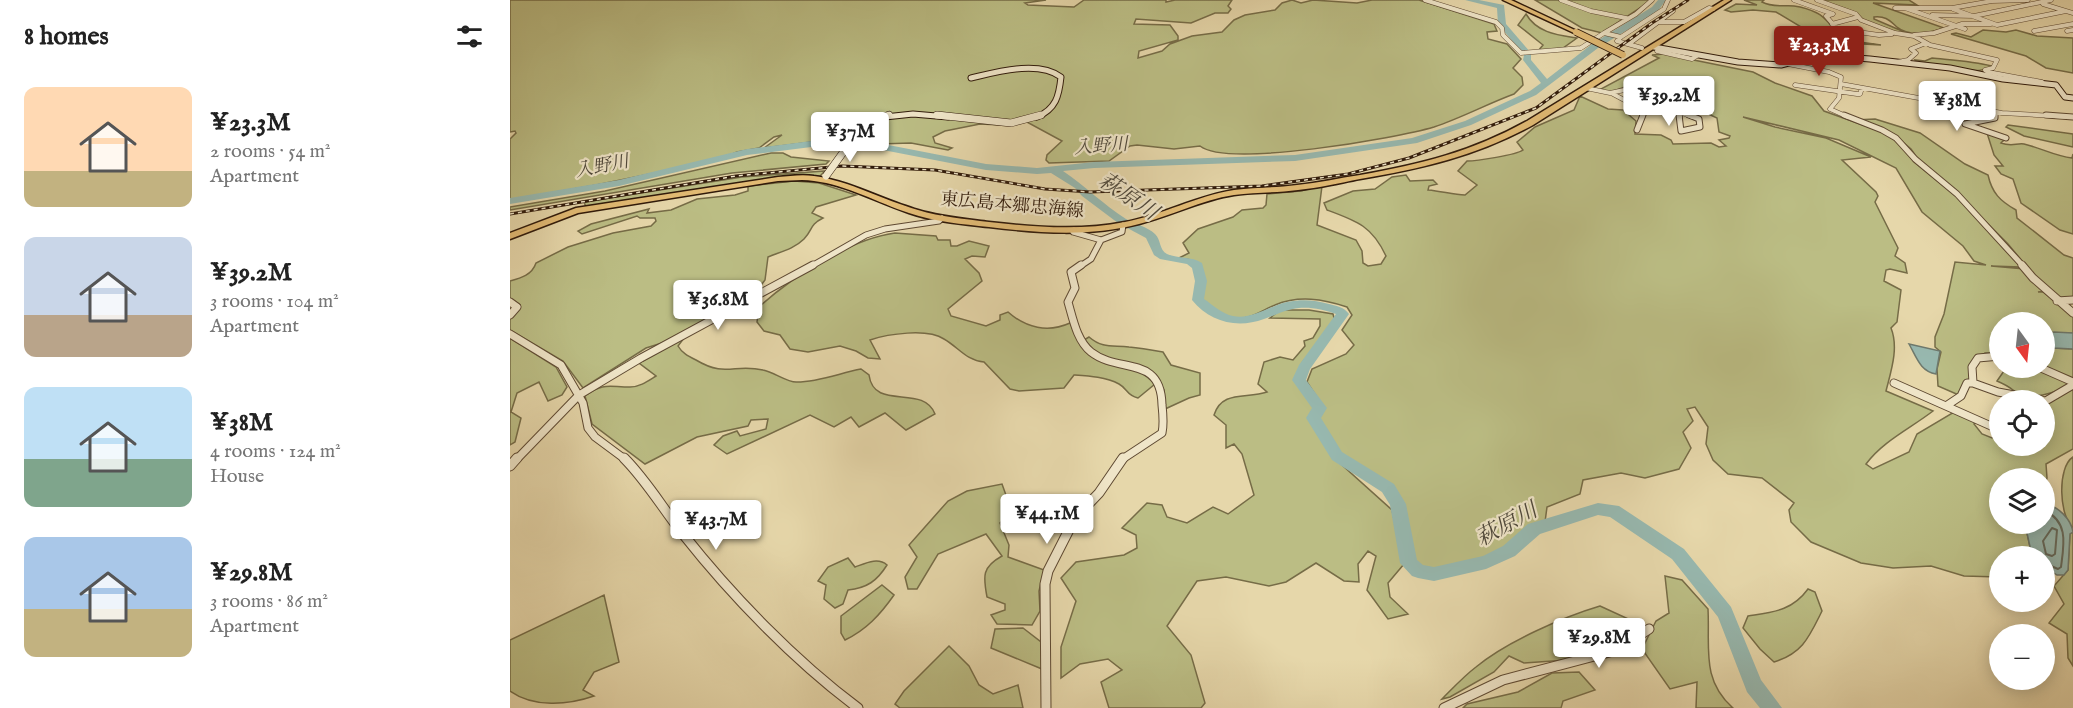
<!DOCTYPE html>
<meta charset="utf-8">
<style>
:root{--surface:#fff;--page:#f2f2f2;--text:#222;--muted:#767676;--accent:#8f2418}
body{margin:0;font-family:"IM FELL English","Noto Serif JP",serif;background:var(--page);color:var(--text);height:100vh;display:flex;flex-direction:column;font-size:22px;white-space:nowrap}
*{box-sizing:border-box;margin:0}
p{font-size:20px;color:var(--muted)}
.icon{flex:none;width:33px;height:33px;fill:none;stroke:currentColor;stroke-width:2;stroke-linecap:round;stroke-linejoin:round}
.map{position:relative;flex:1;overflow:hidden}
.sheet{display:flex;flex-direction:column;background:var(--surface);width:510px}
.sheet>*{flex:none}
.needle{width:39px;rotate:165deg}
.fabs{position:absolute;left:1479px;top:312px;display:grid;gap:12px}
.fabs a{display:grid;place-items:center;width:66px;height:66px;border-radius:50%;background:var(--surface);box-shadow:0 3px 15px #0003;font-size:30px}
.price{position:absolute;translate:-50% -51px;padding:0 14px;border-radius:6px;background:#fff;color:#222;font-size:20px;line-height:39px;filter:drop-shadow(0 2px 3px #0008)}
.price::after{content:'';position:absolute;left:50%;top:36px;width:18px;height:14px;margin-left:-9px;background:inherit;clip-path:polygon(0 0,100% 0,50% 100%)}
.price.selected{background:var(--accent);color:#fff}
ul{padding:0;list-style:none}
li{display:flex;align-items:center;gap:18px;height:150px;padding:0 24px}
li span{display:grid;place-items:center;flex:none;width:168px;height:120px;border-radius:12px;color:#555}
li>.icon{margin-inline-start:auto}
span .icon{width:72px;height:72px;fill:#fffc;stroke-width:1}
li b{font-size:26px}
h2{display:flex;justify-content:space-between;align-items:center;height:72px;padding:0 24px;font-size:26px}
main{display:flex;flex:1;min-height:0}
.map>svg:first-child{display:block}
</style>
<main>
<section class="sheet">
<h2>8 homes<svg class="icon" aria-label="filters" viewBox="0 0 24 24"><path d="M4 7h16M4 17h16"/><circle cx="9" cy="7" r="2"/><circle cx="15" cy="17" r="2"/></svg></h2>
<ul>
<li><span style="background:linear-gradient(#ffd9b3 70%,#c2b280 0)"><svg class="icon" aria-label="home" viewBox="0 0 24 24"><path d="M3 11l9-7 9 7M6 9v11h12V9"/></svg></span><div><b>¥23.3M</b><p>2 rooms · 54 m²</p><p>Apartment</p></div></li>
<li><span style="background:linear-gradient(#c9d6e8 65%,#b9a48a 0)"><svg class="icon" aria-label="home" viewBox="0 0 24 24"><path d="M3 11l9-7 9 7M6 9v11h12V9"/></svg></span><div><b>¥39.2M</b><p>3 rooms · 104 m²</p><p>Apartment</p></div></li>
<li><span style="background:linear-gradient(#bfe0f5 60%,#7fa58c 0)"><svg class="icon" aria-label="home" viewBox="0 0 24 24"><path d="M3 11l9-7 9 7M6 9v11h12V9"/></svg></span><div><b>¥38M</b><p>4 rooms · 124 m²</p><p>House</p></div></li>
<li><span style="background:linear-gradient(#a9c7e8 60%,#c2b280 0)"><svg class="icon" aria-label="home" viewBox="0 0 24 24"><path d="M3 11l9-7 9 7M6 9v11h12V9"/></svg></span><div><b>¥29.8M</b><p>3 rooms · 86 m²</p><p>Apartment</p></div></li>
</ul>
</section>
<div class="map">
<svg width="1563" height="708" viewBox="0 0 1563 708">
<rect width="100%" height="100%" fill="#e6d7aa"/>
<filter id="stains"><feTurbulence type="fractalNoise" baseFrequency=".00333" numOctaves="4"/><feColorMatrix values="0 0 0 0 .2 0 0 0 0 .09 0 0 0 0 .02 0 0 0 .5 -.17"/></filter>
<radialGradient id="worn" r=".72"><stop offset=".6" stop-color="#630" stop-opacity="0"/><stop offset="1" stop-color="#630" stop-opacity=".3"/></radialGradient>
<path fill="#bbbd84" stroke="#766c47" stroke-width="1.5" d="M0,0h536l-21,3 3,2 46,2 10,-7h82v2l9,-2h57l-4,6 3,3 -3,4h-13l-24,10 -55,-4 -2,5 36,1 8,11v4l-39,11 -1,7 24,-7 8,-7 22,-8 30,-4 12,-12 11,-5 30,-5 7,-7 10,-3 9,3 12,-3 44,3 15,-3h47l75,24 3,7 -10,1 1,7 19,5 14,15 -8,9 9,9 1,8 -9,9c-27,10 -53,24 -80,33 -37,11 -206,41 -234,19l-26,3 -37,-4 -7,1 -21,15 -60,2 -3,-3 1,-5 15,-14 -35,-19 -26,3 -21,-1 -35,7 -12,6 2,6 17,5 -4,2 -37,-7 -32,1 -23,-4 14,-19 -6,1 -17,19h-28l-55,7 18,-13 -8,2 -15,11 -22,4 -19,8 -122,25 -86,15v-61l6,-6 -1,-2 -5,1z
M1025,0h117l-50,33 -20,-5z
M1234,0h20l-2,2c11,6 23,3 32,4 7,1 17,4 23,7 13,6 16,21 29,25l-1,2 36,5 -55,-3 -50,-30 -23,-2 -22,2 -6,-2 11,-6 21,1z
M1310,0h89l8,5 -44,-2 71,25c-13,5 -35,9 -47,-1 -8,-7 -11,-11 -23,-10v2l35,15 -14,-2 -31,-12 -9,-8z
M1016,14c11,19 32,21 51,24l-14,10 -25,3 5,-6 -25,-20z
M1473,30l23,2 10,-2 21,6 36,2v35l-27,-5 -20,-12 -75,-22 5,-1 15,4z
M1154,54l89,18 22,11 37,13 12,15 64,23 16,15 10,13 41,33 66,72 -30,-1 34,3 18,22 -5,1h5l30,23v18l-28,1 -1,-12h-44l-1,31h-14l-14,12 2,18 -6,1 -6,12 -23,-10 -1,-17 4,-17 -6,-5v-10l9,-23 11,-52 31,3 -12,-4 -11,-15 -41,-34 -26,-44 -57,-28 -96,-23 32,10 51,11 45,19 -29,3 34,32 2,4 -3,6 23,46 -3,8 10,7 2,10 -17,-4 -4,1 -2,11 17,9 -4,32 -6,6c8,20 0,43 -5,63l47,20c-22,17 -50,30 -67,53l7,5 36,-17 8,-18 37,-22 22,9 -2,3 8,10 10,4 7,-4 1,12h44l1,-41 28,-16v60l-27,15 1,14 -2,7 -1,-7h-44v46h38l-1,3 -10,6 5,23h-32l-1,21 -35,-1 -33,-10 -38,2 -32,-5 -50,-21 -20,-20 -2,-12 5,-7 -32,-25 -34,-4 -15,-14 -7,-16 2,-17 -13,-20 -8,2 6,12 -10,11 8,16 -12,21 -34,9 -24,-5 -38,7 -3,14 -33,13 -2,15c-22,9 -21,15 -38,27 -23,17 -62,25 -89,20l-7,-8 -10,-58 -11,-16 -53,-33 -21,-36 8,-10 -17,-26 5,-13 34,-15 8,-9 -12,-15 10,-15 -5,-8c-24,-8 -48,-12 -72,-2 -13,5 -25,15 -39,13 -14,-1 -26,-11 -37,-18l3,-19 -2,-16 -9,-5 -12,-2 10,-5 -6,-10 15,-14 35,-12 9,-7 21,-2 3,-3 1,-11 33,-3 22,-5 -5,39 39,15 6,11 1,12 5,3 13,-2 5,-8c-14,-30 -29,-35 -59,-46l-3,-7 29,-12 22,-2 17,-12 14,-2 4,6 23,-1 4,4 -8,2 -1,4c14,1 25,5 37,5l12,-10 -19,-14 9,-10c10,0 49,-6 56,-11l-6,-8 18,-15 39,-17 6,-14 28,13 15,1 13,11 -1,13 26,1 10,5 2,4 38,-1 8,4 7,-1 -7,-6 10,-2 1,-2 -11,-4 -2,-14 -28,-13 -11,-12 -4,-2 7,-6 -10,-8 -21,1 -39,14 -12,-2 60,-32 -7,-3z
M1422,58c20,2 41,3 60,8 -13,11 -57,-1 -75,-3l-2,-3 10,1z
M1365,119l45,14 45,31 23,11c4,18 12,26 28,35l1,8 47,37 9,3v40h-14l-22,-19 -29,-35 -50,-50 -40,-35 -7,-10 -13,-11 -44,-18z
M1498,125l65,9v13l-49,-11 -18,-9z
M1477,133l17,7 -3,3c11,4 15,0 23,1 17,4 31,12 48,14l1,-4v80l-13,-4 -39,-27 -8,-24 -12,-5 -6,-8h8l-9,-11z
M261,153h12l8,4 38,4 -3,3 -94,9 -222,37v-3l95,-16z
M315,171l-5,5 -20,-1 -214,32 -2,-5 158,-25z
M284,181l25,2 37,12 -40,12 -4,6 11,5c-14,7 -10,12 -19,21 -10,10 -24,13 -36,18l-3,23 -10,13 -93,50 -16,5 -63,40 -20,-27 -53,-31v-12l10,-13 -10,-7v-17c11,-3 22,-6 26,-18l32,-16 45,-14 38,-7 5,-5 -1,-3h-15l-3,-2 -55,18 -4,-3 13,-7 58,-15 -2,4 24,-3 26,-11 38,-4 13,-4v-5z
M385,233l41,3 2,4h12l1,6h6l12,-5 20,5 -4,11 -13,-1 -7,3 14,14 3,8 -34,28 3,7 35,10 14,-6v-5l8,-3c18,16 40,21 62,11l11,23 13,12 43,10 18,16 -17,14c-12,-3 -10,-9 -19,-14 -13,-7 -30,-8 -45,-9l-10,13 -45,3 -9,-2 -26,-27c-17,-1 -26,-15 -40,-23 -17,-11 -56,-5 -74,1l10,19 -12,-1 -12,-7 -16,-5 -32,6 -18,-3 -10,-14 -16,-4 -7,-9 2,-15c33,-30 91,-68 136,-74z
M770,310h29l24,4 2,8 -33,41 -7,18 21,27 -6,12 22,36 60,54 12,54 -16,19 2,14 18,17 -20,5 -21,-29 9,-34 -8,-5 -10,13 1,18 -15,-1 -28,-18 -30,19 -17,4 -43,-9 -29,4 -30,45 24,29 14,48 -4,5h-92l-8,-26 21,-12 -14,-11 -28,5 -19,14v-31l15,-46 -15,-23 15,-16 48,-7 13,-7 -1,-13 -14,-7 25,-25 15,2 5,12 20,6 26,-16 15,7 26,-19 -12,-41 -8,-10 -8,4v-23l-12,-10c8,-25 32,-16 53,-23l-9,-8 6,-22 16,-5 13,3 12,-14 -1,-5 9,-3 7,-12v-7l-50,-1z
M579,337c14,12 24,8 40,10 12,1 23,3 34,5l8,13 29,8v22l-11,3 -24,11 -1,-19 -10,-16 -54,-18 -5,-3 -11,-13z
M0,338l46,29 11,20 -5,8 -14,6 -9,-19 -22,11 -6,19 10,6 -6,24 -5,3z
M174,338l-6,8c4,7 10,10 18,14 30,18 38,3 67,10 11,2 25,13 34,12 22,0 43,-9 64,-13l8,6c5,37 54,8 66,39l-29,16 -21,-17 -26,14 -8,-10 -17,10 -24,-12 -83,39 -13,-9 9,-9 14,-5 3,5 26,-7 2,-10 -17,1 -3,6 -51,11 -52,27 -53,-40 -7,-28c19,-14 24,-9 45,-9 10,0 18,-6 26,-11l-17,-13z
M1535,343l8,5 20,1v31l-29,-12z
M1496,368h33l33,16c-14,8 -44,19 -59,6 -5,-4 -9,-6 -16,-9z
M1563,457v71c-14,-12 -16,-61 0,-71z
M492,484l10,28 -12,11 9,22 -1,12 36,13 -5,21 1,20 -8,14 -35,-1 -6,-9 14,-5v-6l-18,-7c-4,-21 -5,-30 15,-41l-16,-22 -48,20 -21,35h-9l-3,-12 12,-20 -8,-12 39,-44 19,-10z
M1563,532v134l-5,-8 -1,-24 -18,-11 15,-19 -10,-18 14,-16 2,-37z
M338,558l7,9c11,-4 23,-10 32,-2 -10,16 -20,23 -39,25l-5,14 -8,4 -11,-9 2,-14 -8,-4 10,-14z
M1155,576l17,4 26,29c2,39 -7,71 25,99h-37l1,-26 -27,7 -28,-40 14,-28 13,-8z
M372,585l12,10c-14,20 -28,35 -49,45l-4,-7v-17z
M1298,589l7,3 7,19c-13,26 -19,42 -48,51l-14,-13 -17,-21 5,-12c25,-4 44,-5 60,-27z
M94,595l15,67 -25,10 -11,18 11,6c-26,9 -60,12 -84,-5v-51z
M1090,606l35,16 -15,21 -14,7 -39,10 -43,3 -15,-7 -15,16 -44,25 -8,2c11,-11 22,-23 34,-32 30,-25 87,-50 124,-61z
M513,628l18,14 1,27 -51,-21 4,-19z
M439,646l20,20 10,19 14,9 25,-9 5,23h-123l-5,-4 9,-13z
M1069,672l16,18 -32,11 -2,7h-98l4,-4 51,-12 34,-19z"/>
<path fill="#97b8af" stroke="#6e796d" stroke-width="1.5" d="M1544,332l19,1v16l-20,-1 -8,-5v-9z
M1399,344l31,7 -4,23c-16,-3 -19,-16 -27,-30z
M1535,504c13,2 26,15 28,28l-3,2 -2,36 -4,5h-7l-12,-8 -1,-11h-12l-5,-23 10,-6 1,-3h6z"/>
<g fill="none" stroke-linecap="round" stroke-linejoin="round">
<path stroke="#64695c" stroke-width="2" d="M1534,510c25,12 20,34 17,57l-3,2 -14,-6
M1542,528l5,2 -2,24 -3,2 -6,-2 -3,-13z"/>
<path fill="#97b8af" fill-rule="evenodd" d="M955,0h14l25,5 2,19 25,29v7l16,19 45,-35 60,-37 6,-7h8l-8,11 -60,37 -62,47 -65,30 -54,18 -122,18 -201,7 -31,3c22,15 41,34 63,48 9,5 22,8 29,15 6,5 4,16 12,20 12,5 24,2 35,9l5,18 -3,18c9,6 18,15 29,17 18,4 36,-10 54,-14 15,-3 28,-2 42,2 8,2 15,3 20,10l-39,55 -4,11 21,28 -6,10 21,34 52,32 12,20 11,56 6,5 11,2 49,-11 20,-10 25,-22 70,-21 21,3 65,43 47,58 30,73 21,28h-22l-13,-16 -29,-75 -46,-58 -62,-42 -12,-2 -58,19 -25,22 -29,13 -52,12 -16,-3 -6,-2 -12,-13 -10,-58 -8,-13 -50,-32 -26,-42 6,-10 -20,-28 7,-15 37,-51c-11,-4 -24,-7 -37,-6 -12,1 -23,7 -35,11 -27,10 -54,3 -72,-19l3,-19 -3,-13 -5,-4 -27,-5 -6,-4 -8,-17 -28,-15 -36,-27 -7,-8 -24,-15 -14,1 -51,-4 -108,-21 -51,-4 -80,10 -128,31 -109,18v-6l109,-18 128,-31 80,-10 51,4 108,21 51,4 57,-6 201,-7 117,-17 53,-17 65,-30 11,-8 -18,-23 1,-5 -26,-31 -1,-16z"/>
<defs>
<path id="street-far3" d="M915,0l71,22 6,6 1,7 18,18 60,-5 23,-15 17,4 -4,4 25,7
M1051,0l30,11 35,7
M1284,0l39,14 -7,2 11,13 42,6 13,-1
M1307,0l39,14 5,6 34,13 19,3 16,9 67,15 -4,8 -8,2 3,2 54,10
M1533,4l30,9
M1385,8h10
M1443,9l44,16 69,-14
M1422,15l42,1 77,-16
M1148,22h26l25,-14 4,1
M1322,24l26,-7
M1455,29l-60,-21h47l40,-7 36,-1
M1524,31l39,-7
M1557,31l6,-1
M1094,33l32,-19 16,-14
M1404,35l20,-2 28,-9h29
M1111,37l43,-28 4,-9
M1119,44l44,-33
M1147,51l35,8 6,-4
M1388,62l10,-2 8,-7 -5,-4 15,-6
M1278,64l41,8 12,5 -2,21 -9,11 18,8
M1331,84l161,29 70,4
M1285,85l62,9h3l2,-6
M1076,88l24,5 24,-5 21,2 24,22
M1103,94l32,17 -3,6
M1169,112l14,5
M1169,112l1,5
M1485,117l1,-5"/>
<path id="street-far2" d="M1169,115l2,16 19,-4 -1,-8 -10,-4
M1334,115l38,15 14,8 19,21 42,35 67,73
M1485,115v3l-30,6 41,14
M1536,115l27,2
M1127,130l6,-15
M564,230l-1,2 28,8 21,-8 1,-7
M300,267l56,-32 19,-6 54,-8 3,-3
M569,267l12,-8 10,-19"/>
<path id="street-far1" d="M571,265l-10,7 4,16 -7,14c5,17 9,39 23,50 28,22 70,2 71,53 1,9 2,19 0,28l-41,27
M1512,265l11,13 40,35
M1547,301l16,-1
M0,302l7,5 -7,8
M0,334l51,31 22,38 5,25 7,9 31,23
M1490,356l-22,2 -6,9 1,16 25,9 44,8
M1531,368l32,14
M1384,383l106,47
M1534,402l29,-17
M1436,406l15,-10 6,-13h6
M6,460l63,-65 62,-37 172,-93"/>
<path id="street" d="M114,458c23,23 39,51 59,76 49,62 112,127 175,174
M0,466l7,-8
M536,708l-1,-124 3,-13 27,-53 24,-25 24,-35
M934,708l59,-28 114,-30 32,-21"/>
<path id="secondary-far1" d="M1144,47l84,15 43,3 38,-10 51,4 80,9 53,11 53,6 9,12 8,1
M461,78c26,-6 67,-18 90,-1 -2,19 -5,32 -24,40
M375,117l28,-3 35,3"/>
<path id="secondary" d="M427,115l74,8 30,-8
M345,136l16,-14 18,-7"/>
<path id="primary" d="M993,0h8l68,32 -5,1z
M1214,0h7l-198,125c-57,31 -109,43 -173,54 -21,4 -41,9 -62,11 -21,3 -43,2 -64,5 -33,5 -63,21 -95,29 -49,13 -100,9 -150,3 -27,-3 -54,-5 -80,-14 -31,-10 -62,-28 -95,-32 -12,-2 -24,0 -36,0l-200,32 -68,26v-6l66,-25 202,-31c12,-1 24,-3 36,-1 36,5 69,24 104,34 23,7 47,9 71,12 45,5 91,9 136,0 37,-7 71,-26 109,-32 21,-3 42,-2 63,-5 21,-2 42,-7 63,-10 62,-11 111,-23 167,-54z"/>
</defs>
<use href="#street-far3" stroke="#5e4932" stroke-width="5"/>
<use href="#street-far2" stroke="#5e4932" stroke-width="7"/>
<use href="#street-far1" stroke="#5e4932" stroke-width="9"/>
<use href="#street" stroke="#5e4932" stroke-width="11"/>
<use href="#secondary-far1" stroke="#301a0a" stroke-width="7"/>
<use href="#secondary" stroke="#301a0a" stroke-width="8"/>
<use href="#primary" stroke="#301a0a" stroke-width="3"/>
<use href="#street-far3" stroke="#efe5c8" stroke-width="4"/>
<use href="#street-far2" stroke="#efe5c8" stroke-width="5"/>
<use href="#street-far1" stroke="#efe5c8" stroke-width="7"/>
<use href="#street" stroke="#efe5c8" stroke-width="9"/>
<use href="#secondary-far1" stroke="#efe5c8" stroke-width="5"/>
<use href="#secondary" stroke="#efe5c8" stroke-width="7"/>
<use href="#primary" fill="#e3bc75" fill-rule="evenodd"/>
<defs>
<path id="rail" d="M0,214l226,-38 106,-10 93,4 110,19 45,3 172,-6 86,-12 61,-16 127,-50 116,-85 36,-23"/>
</defs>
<use href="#rail" stroke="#301a0a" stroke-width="3"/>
<use href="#rail" stroke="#efe5c8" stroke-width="1.5" stroke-dasharray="4" stroke-linecap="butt"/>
<defs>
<path id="secondary-bridge" d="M316,176l29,-40"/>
<path id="primary-bridge" d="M1066,32l47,23"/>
</defs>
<use href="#secondary-bridge" stroke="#301a0a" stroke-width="8" stroke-linecap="butt"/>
<use href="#primary-bridge" stroke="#301a0a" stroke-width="8" stroke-linecap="butt"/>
<use href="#secondary-bridge" stroke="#efe5c8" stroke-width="7"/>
<use href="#primary-bridge" stroke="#e3bc75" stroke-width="6"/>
</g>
<g text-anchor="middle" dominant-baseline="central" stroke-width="4.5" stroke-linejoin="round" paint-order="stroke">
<g font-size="18" font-style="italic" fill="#4f493c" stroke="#efe5c8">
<text transform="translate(591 147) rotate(-4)">入野川</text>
<text transform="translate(92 167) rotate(-11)">入野川</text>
</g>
<g font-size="18" fill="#301a0a" stroke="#efe5c8">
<text transform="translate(502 206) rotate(5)">東広島本郷忠海線</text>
</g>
<g font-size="22" font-style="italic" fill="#4f493c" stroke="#efe5c8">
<text transform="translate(618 197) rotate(34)">萩原川</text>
<text transform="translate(997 525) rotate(-29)">萩原川</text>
</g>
</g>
<rect width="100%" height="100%" filter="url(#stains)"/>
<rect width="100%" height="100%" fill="url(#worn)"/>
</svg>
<div class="fabs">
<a><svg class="needle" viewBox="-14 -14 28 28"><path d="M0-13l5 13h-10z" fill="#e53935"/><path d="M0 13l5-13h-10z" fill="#767676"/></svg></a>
<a><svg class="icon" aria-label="locate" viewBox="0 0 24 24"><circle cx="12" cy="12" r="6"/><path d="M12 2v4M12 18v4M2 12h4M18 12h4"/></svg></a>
<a><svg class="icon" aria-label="layers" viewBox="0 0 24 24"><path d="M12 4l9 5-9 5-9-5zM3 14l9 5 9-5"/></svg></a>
<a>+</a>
<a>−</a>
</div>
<b class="price selected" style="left:1309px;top:77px">¥23.3M</b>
<b class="price" style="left:1159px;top:127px">¥39.2M</b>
<b class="price" style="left:1447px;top:132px">¥38M</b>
<b class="price" style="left:340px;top:163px">¥37M</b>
<b class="price" style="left:208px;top:331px">¥36.8M</b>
<b class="price" style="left:537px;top:545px">¥44.1M</b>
<b class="price" style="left:206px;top:551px">¥43.7M</b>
<b class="price" style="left:1089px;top:669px">¥29.8M</b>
</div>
</main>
